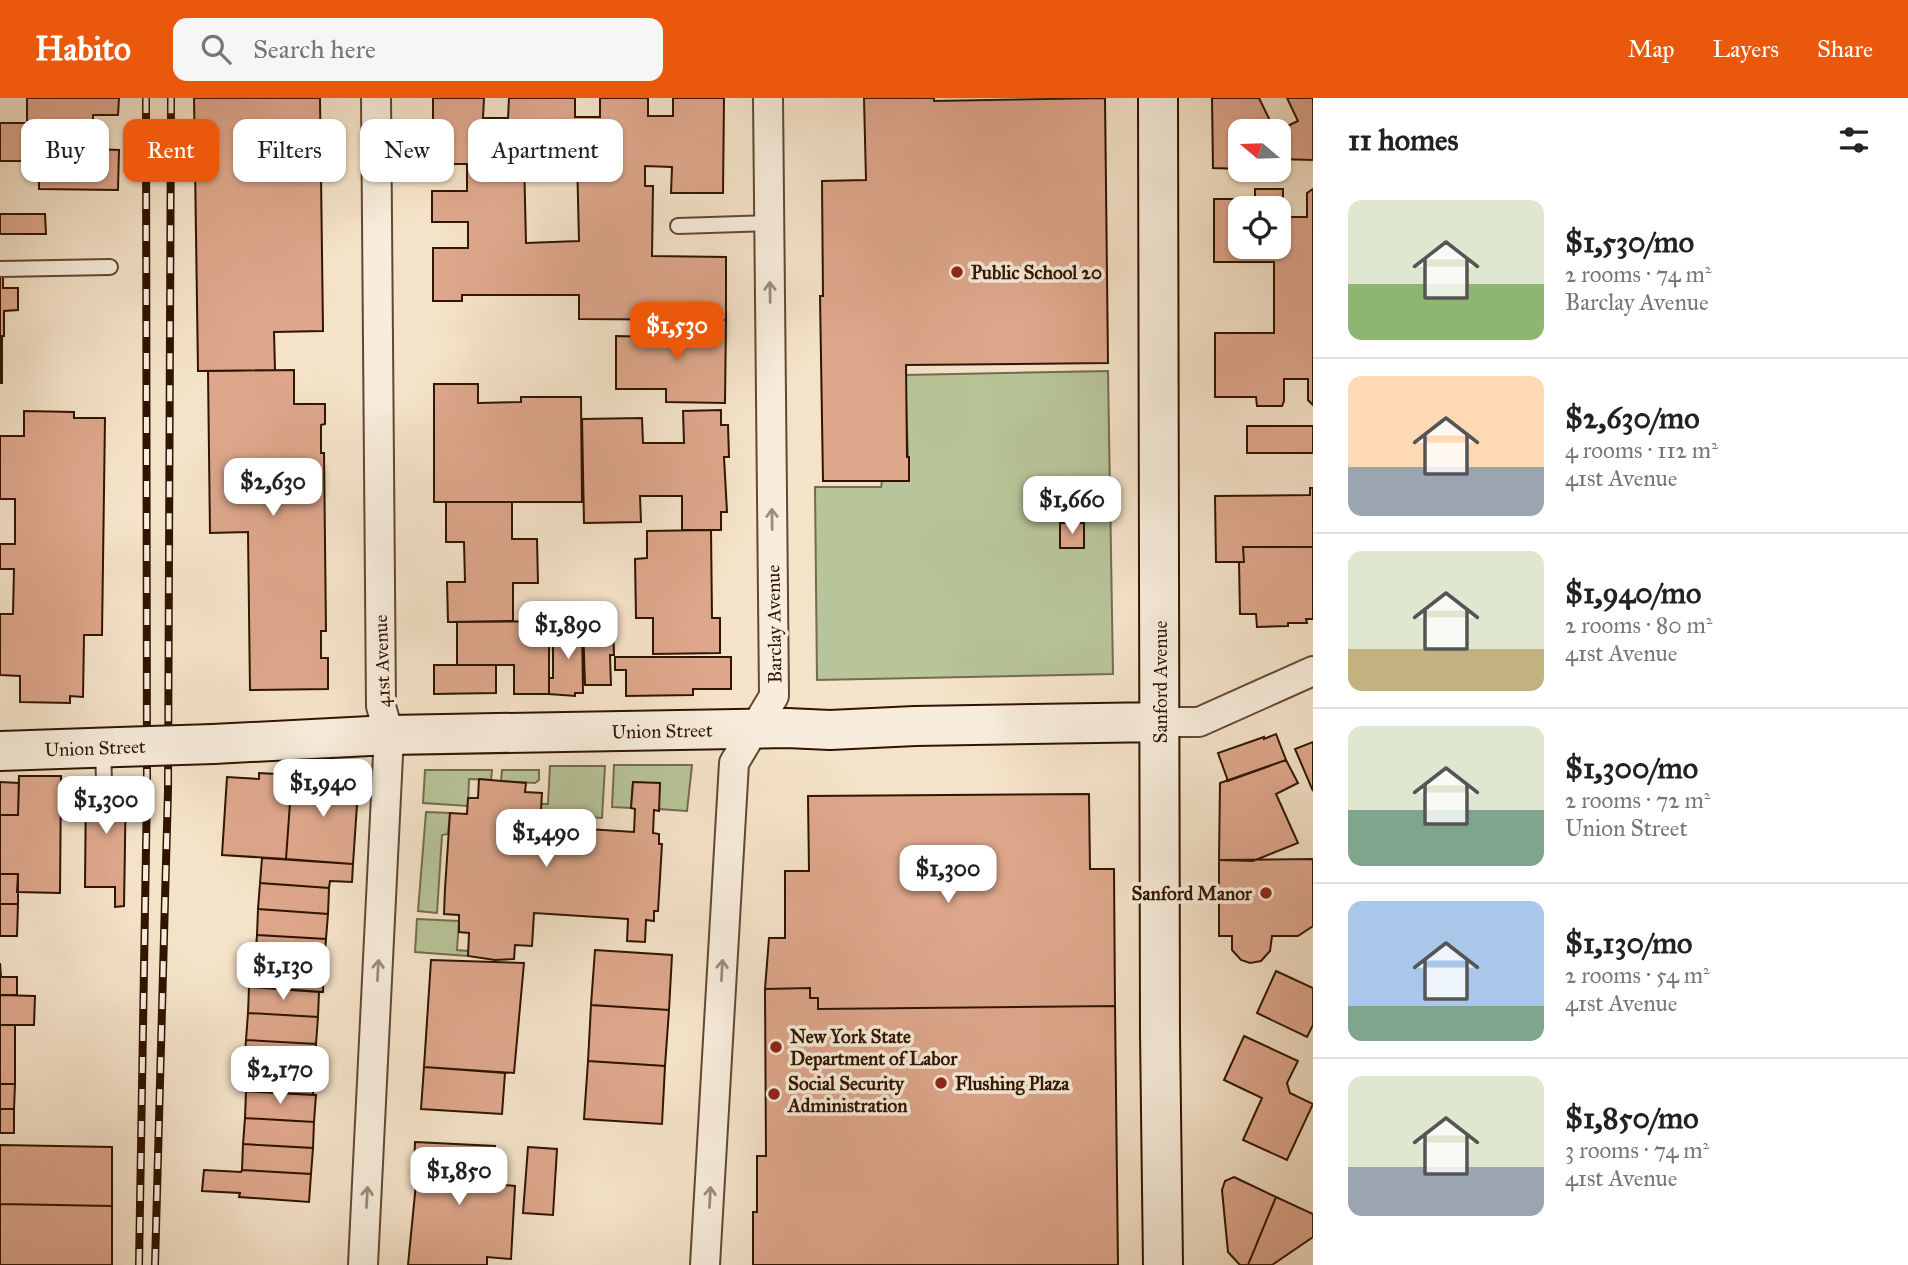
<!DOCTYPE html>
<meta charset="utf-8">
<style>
:root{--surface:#fff;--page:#f6f6f6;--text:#222;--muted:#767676;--line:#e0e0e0;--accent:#ea580c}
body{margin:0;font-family:"IM FELL Great Primer",serif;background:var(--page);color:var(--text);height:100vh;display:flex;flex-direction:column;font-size:26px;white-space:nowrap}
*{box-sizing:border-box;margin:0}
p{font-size:23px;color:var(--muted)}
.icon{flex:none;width:38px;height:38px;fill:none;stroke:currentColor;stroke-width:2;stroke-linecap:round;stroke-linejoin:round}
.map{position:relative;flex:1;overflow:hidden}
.side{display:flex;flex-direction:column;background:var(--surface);width:595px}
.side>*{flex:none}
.top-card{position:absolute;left:21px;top:21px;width:665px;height:63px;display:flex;gap:14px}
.needle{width:46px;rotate:289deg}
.fabs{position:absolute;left:1228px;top:21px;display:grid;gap:14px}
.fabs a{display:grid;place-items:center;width:63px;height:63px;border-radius:14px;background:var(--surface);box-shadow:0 2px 5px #0004;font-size:35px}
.price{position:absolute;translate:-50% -60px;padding:0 16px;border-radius:14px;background:#fff;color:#222;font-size:23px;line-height:46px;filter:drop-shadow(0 2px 4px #0008)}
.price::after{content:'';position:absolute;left:50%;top:42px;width:21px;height:16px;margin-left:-10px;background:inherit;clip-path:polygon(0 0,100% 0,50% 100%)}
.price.on{background:var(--accent);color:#fff}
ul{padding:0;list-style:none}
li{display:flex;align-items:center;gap:21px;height:175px;padding:0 35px}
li+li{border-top:2px solid var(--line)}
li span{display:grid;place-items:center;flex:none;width:196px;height:140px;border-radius:14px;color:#555}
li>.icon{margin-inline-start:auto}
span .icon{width:84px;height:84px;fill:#fffc;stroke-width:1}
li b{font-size:30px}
h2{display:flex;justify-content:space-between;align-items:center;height:84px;padding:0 35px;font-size:30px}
.tag{padding:0 24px;border-radius:14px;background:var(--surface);box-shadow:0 2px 5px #0004;font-size:24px;line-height:63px}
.tag.on{background:var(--accent);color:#fff}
header{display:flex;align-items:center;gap:42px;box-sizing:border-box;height:98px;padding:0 35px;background:var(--accent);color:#fff}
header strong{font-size:33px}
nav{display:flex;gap:38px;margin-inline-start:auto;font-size:24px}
.search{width:490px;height:63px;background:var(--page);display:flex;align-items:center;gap:18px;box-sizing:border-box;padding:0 24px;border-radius:14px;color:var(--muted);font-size:26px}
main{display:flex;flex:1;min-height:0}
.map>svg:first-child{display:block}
</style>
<header>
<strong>Habito</strong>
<div class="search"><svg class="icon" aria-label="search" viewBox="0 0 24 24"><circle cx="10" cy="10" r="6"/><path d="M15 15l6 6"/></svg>Search here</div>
<nav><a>Map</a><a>Layers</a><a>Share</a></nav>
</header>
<main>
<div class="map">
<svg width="1313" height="1167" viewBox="0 0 1313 1167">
<rect width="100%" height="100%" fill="#f5e3c9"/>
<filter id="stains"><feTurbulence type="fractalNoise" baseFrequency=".00286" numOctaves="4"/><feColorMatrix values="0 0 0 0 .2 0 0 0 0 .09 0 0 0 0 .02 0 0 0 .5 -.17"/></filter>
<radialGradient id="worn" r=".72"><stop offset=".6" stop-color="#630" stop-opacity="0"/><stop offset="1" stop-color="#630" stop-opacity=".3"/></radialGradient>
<path fill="#b8c499" stroke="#746c4c" stroke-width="2" d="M1108,273l5,303 -296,6 -2,-193h66l1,-6h27l-4,-106z
M614,667h78l-5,46 -29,-2 2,-25 -27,-2 -2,26 -19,-1z
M550,668h55l-3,52 -61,-4v-10h7z
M425,672h67l-1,10 -22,-1 -1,27 -45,-3z
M502,672h37v10l-4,3 -34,-2z
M426,714l24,1 -2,21 -6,1 -5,78 -19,-2z
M417,821l42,2 -2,29 11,1v5l-53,-4z"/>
<path fill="#dea78c" stroke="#301400" stroke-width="2" fill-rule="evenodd" d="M27,0h92l-1,17h-25v34l26,1 -1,40 -79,-1v-28h-39v-38h27z
M194,0h126l3,233 -49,1 1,38 -77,1z
M433,0h51l-1,20h25l1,-20h66v19h25v-19h48v18h25v-18h51l-1,95h-52l1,-26 -27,-1v20h8l-1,70 74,1v63l-147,-1v-24h-117v6h-29v-53h35v-26h-36v-31h35v-27h-34zM561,59v4h10v-4h6l2,84 -53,2 -2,-85z
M864,0h70v3l171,-3 3,265 -202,2 1,92h2v24h-86l-3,-185h3l-1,-115 44,-1z
M1212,0h47l16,33h-34v38l-28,-1z
M1287,0h26v62l-34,-1v-28h-2l21,-10z
M1255,91h28v28h24v-24l6,-4v216l-5,-5v-21h-24v22l-2,5h-25l-1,-9h-41v-64h59v-71h-60v-63h41zM1241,110h38v39h-38z
M0,116h45l1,20h-46z
M0,177h3v13h15v22l-14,1v25h-4z
M666,222h60l-1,83 -59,-1v-13h-50v-53l50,1z
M0,238h2v47h-2z
M294,272v34h31v20l-4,1v28h3l2,178h-5v27h7v31l-78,1 -2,-158 -38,1 -2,-162z
M434,286h44v19l43,-1v-5h60l1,105h-148z
M721,312v15h7l1,32h-5l3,55h-6v18h-39v-34h-42l1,26 -57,1 -2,-104 60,-1 1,25h41l-1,-32z
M24,313l50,1v6h31l-3,217h-18l-1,62 -13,-1v7l-50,-1v-26l-20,-1v-61h13l1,-45h-14v-25h15v-45h-15v-63h24z
M1247,328h66v27h-66z
M1310,390h3v59h-70l1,15h-28l-1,-66 95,-1z
M446,404h66v37h25l1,44h-25v38l-65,1 -1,-40h18l-1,-40h-18z
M1060,425h24v25h-24z
M711,432l1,88h8v35l-67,1v-36h-17l-1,-59 12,-1v-27z
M1243,449h70v72h-7l1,4h-19v3l-31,1 -1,-13h-16l-1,-52h5z
M549,523v73h-35v-29h-57v-43z
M565,524h17l1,71h-8v3l-26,-2v-16h4v-49h12z
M613,526l1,31h-4l1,30h-26l-2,-60z
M615,559h116v32h-38v6l-67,1v-26h-11z
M434,567h62v28l-62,1z
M1276,636l10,26 -58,21 -10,-28 46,-16v2z
M1313,644v49l-18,-42z
M1286,662l12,23 -22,11 22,49 -45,18 -34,-1 1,-77z
M259,675l33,2 -6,84 -64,-4 5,-78 32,2z
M341,676l18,1 -6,89 -67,-5 6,-84 34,2v-2l15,1z
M19,678h42l-1,117 -43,-1 1,-18h-18v-59h18z
M479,681l47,4 -1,9 17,1 -2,33 94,6 1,-23 -4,-1 2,-26 27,1 -1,28 -5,-1 -1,23 6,1v10h3l-4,67h-4v10l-8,-1 -1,22 -18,-1 1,-22 -94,-6 -2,33 -17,-1 -1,14 -19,1 -27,-4 1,-23 -10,-1v-17l-15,-1 1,-25 5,-76 17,1 1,-16h10z
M86,682l40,1 -2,125 -9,1v-20h-30z
M0,684l19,1 -1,32h-18z
M1089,696l1,75h24l1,137 -297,3v-11h-8v-10l-45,1 4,-51h16v-67h24l-1,-75z
M262,760l91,6 -1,18 -22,-1 -1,7 -69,-5z
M1313,761v67l-15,10h-26l-2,15 -9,10 -11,2 -9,-3 -9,-10v-14h-13v-76z
M0,776h18v30h-18z
M260,785l69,5 -1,26 -70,-5z
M0,806h18l-1,32h-17z
M258,811l70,5 -2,25 -69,-4z
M257,837l69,4 -2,26 -69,-4z
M595,852l77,5 -3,55 -78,-5z
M431,862l93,3 -10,110 -90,-6z
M255,863l69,4 -1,27 -70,-5z
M0,865l1,14h16v18h-17z
M1276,873l37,17v37l-6,12 -50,-24z
M249,889l70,5 -1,25 -70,-4z
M810,890v10h8v11l297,-3 3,259h-365v-53h4v-56h9l-1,-167z
M0,897l35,1 -1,29h-34z
M591,907l78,5 -4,56 -77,-5z
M248,915l70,4 -2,27 -70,-4z
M0,927h15v59h-15z
M1244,938l54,25 -11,22 3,10 23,11 -26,56 -44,-20 19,-42 -38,-18z
M246,942l70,4 -2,25 -70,-4z
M588,963l77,5 -3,58 -78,-5z
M244,967l70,4 -1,26 -71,-4z
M424,969l81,6 -3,41 -81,-5z
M0,986h15l-1,25h-14z
M246,993l70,4 -2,27 -69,-4z
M0,1011h14v24h-14z
M245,1020l69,4 -1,26 -70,-4z
M415,1044l80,4 -2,38 22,2 -4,73 -24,-2v8h-79l9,-92h-3z
M243,1046l70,4 -2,26 -69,-4z
M0,1047l112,2v59l-112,-2z
M528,1049l29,2 -4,66 -30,-2z
M204,1072l37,2 1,-2 69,4 -2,28 -70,-5 1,-4 -38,-2z
M1234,1079l42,20 -28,68h-8l-12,-13 -6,-62 3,-9z
M1276,1099l37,17v23l-41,28h-24z
M0,1106l112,2v59h-112z"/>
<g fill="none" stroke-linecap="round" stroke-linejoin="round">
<defs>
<path id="lane" d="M678,128l91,-3
M0,171l110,-2
M103,652l1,31"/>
<path id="street" d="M1161,624h38l114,-51
M363,1167l26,-530 -8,-29 -5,-608
M705,1167l29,-502 40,-67 -6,-598"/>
<path id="secondary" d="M1158,0l2,936 3,231
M213,646l176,-9 398,-7 43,2 85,-4 246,-4
M0,653l119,-4"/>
</defs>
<use href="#lane" stroke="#614832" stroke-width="18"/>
<use href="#street" stroke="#614832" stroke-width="32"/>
<use href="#secondary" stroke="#301400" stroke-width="42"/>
<use href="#lane" stroke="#f8eddc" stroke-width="14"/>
<use href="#street" stroke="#f8eddc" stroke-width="28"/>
<use href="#secondary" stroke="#f8eddc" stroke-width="38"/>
<defs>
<path id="rail" d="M139,1167l8,-476 -1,-691
M155,1167l13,-475 3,-692"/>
</defs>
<use href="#rail" stroke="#301400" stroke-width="8"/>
<use href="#rail" stroke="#f8eddc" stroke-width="5" stroke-dasharray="16" stroke-linecap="butt"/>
<defs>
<path id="secondary-bridge" d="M119,649l94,-3"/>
</defs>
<use href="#secondary-bridge" stroke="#301400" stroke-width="42" stroke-linecap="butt"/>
<use href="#secondary-bridge" stroke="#f8eddc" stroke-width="38"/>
</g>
<defs><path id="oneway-shaft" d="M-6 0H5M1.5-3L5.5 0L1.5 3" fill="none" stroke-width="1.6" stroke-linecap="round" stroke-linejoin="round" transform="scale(1.75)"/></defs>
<g stroke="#9e8b79">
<use href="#oneway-shaft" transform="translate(770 194) rotate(-91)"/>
<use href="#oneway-shaft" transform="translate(772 421) rotate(-91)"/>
<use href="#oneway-shaft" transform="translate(378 872) rotate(-87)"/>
<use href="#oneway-shaft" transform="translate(722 872) rotate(-87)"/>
<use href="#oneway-shaft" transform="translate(367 1099) rotate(-87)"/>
<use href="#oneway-shaft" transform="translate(710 1099) rotate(-87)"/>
</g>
<g fill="#8f2418" stroke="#f8eddc" stroke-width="2.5">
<circle cx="957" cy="174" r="7"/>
<circle cx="1266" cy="795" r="7"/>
<circle cx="776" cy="949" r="7"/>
<circle cx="941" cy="985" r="7"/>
<circle cx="774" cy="996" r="7"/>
</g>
<g text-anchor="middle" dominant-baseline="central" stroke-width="7" stroke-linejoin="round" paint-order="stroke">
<g font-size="19" font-weight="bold" fill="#301400" stroke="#f8eddc" text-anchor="start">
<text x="971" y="174">Public School 20</text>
<text x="1252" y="795" text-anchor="end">Sanford Manor</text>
<text x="790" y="938">New York State<tspan x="790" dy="22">Department of Labor</tspan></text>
<text x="788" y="985">Social Security<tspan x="788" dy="22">Administration</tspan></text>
<text x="955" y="985">Flushing Plaza</text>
</g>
<g font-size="19" fill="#301400" stroke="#f8eddc">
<text transform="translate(774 526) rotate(-91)">Barclay Avenue</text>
<text transform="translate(382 563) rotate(-92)">41st Avenue</text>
<text transform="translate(1160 584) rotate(-90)">Sanford Avenue</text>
<text transform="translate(662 633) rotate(-1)">Union Street</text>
<text transform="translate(95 650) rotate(-2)">Union Street</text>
</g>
</g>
<rect width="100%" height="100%" filter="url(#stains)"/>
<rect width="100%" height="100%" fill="url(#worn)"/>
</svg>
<div class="fabs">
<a><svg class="needle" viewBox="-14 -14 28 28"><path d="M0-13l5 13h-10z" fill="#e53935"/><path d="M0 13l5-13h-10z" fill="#767676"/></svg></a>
<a><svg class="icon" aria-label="locate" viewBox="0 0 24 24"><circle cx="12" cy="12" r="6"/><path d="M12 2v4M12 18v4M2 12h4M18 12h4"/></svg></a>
</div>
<b class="price on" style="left:677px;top:264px">$1,530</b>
<b class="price" style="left:273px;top:420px">$2,630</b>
<b class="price" style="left:1072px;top:438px">$1,660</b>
<b class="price" style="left:568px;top:563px">$1,890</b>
<b class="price" style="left:323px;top:721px">$1,940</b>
<b class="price" style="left:106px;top:738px">$1,300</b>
<b class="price" style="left:546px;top:771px">$1,490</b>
<b class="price" style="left:948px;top:807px">$1,300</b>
<b class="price" style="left:283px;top:904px">$1,130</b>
<b class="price" style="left:280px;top:1008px">$2,170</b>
<b class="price" style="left:459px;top:1109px">$1,850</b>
<div class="top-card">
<a class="tag">Buy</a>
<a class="tag on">Rent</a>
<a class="tag">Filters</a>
<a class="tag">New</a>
<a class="tag">Apartment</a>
</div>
</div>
<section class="side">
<h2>11 homes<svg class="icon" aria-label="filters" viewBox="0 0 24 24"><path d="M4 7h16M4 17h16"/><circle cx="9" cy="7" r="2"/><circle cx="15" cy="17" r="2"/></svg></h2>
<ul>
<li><span style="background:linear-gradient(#dfe7d0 60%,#8fb573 0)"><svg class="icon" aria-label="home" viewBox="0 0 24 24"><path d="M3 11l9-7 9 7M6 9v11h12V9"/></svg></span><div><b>$1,530/mo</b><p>2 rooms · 74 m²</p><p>Barclay Avenue</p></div></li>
<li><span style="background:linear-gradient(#ffd9b3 65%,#9aa5b1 0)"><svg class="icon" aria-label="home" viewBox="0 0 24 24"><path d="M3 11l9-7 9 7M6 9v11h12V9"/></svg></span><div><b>$2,630/mo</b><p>4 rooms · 112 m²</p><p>41st Avenue</p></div></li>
<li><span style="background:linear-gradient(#dfe7d0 70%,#c2b280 0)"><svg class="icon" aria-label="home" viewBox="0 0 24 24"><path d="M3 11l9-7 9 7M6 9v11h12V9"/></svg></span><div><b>$1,940/mo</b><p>2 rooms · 80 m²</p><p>41st Avenue</p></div></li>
<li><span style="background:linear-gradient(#dfe7d0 60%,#7fa58c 0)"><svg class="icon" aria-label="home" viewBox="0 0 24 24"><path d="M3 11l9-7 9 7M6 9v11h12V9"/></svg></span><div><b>$1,300/mo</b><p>2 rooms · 72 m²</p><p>Union Street</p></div></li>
<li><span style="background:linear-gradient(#a9c7e8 75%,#7fa58c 0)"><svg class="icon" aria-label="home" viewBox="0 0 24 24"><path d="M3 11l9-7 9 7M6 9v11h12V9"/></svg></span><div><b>$1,130/mo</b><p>2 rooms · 54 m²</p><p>41st Avenue</p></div></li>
<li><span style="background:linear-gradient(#dfe7d0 65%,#9aa5b1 0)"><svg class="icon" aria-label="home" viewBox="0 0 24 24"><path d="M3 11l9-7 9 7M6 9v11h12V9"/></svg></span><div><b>$1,850/mo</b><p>3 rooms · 74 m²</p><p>41st Avenue</p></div></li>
</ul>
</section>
</main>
